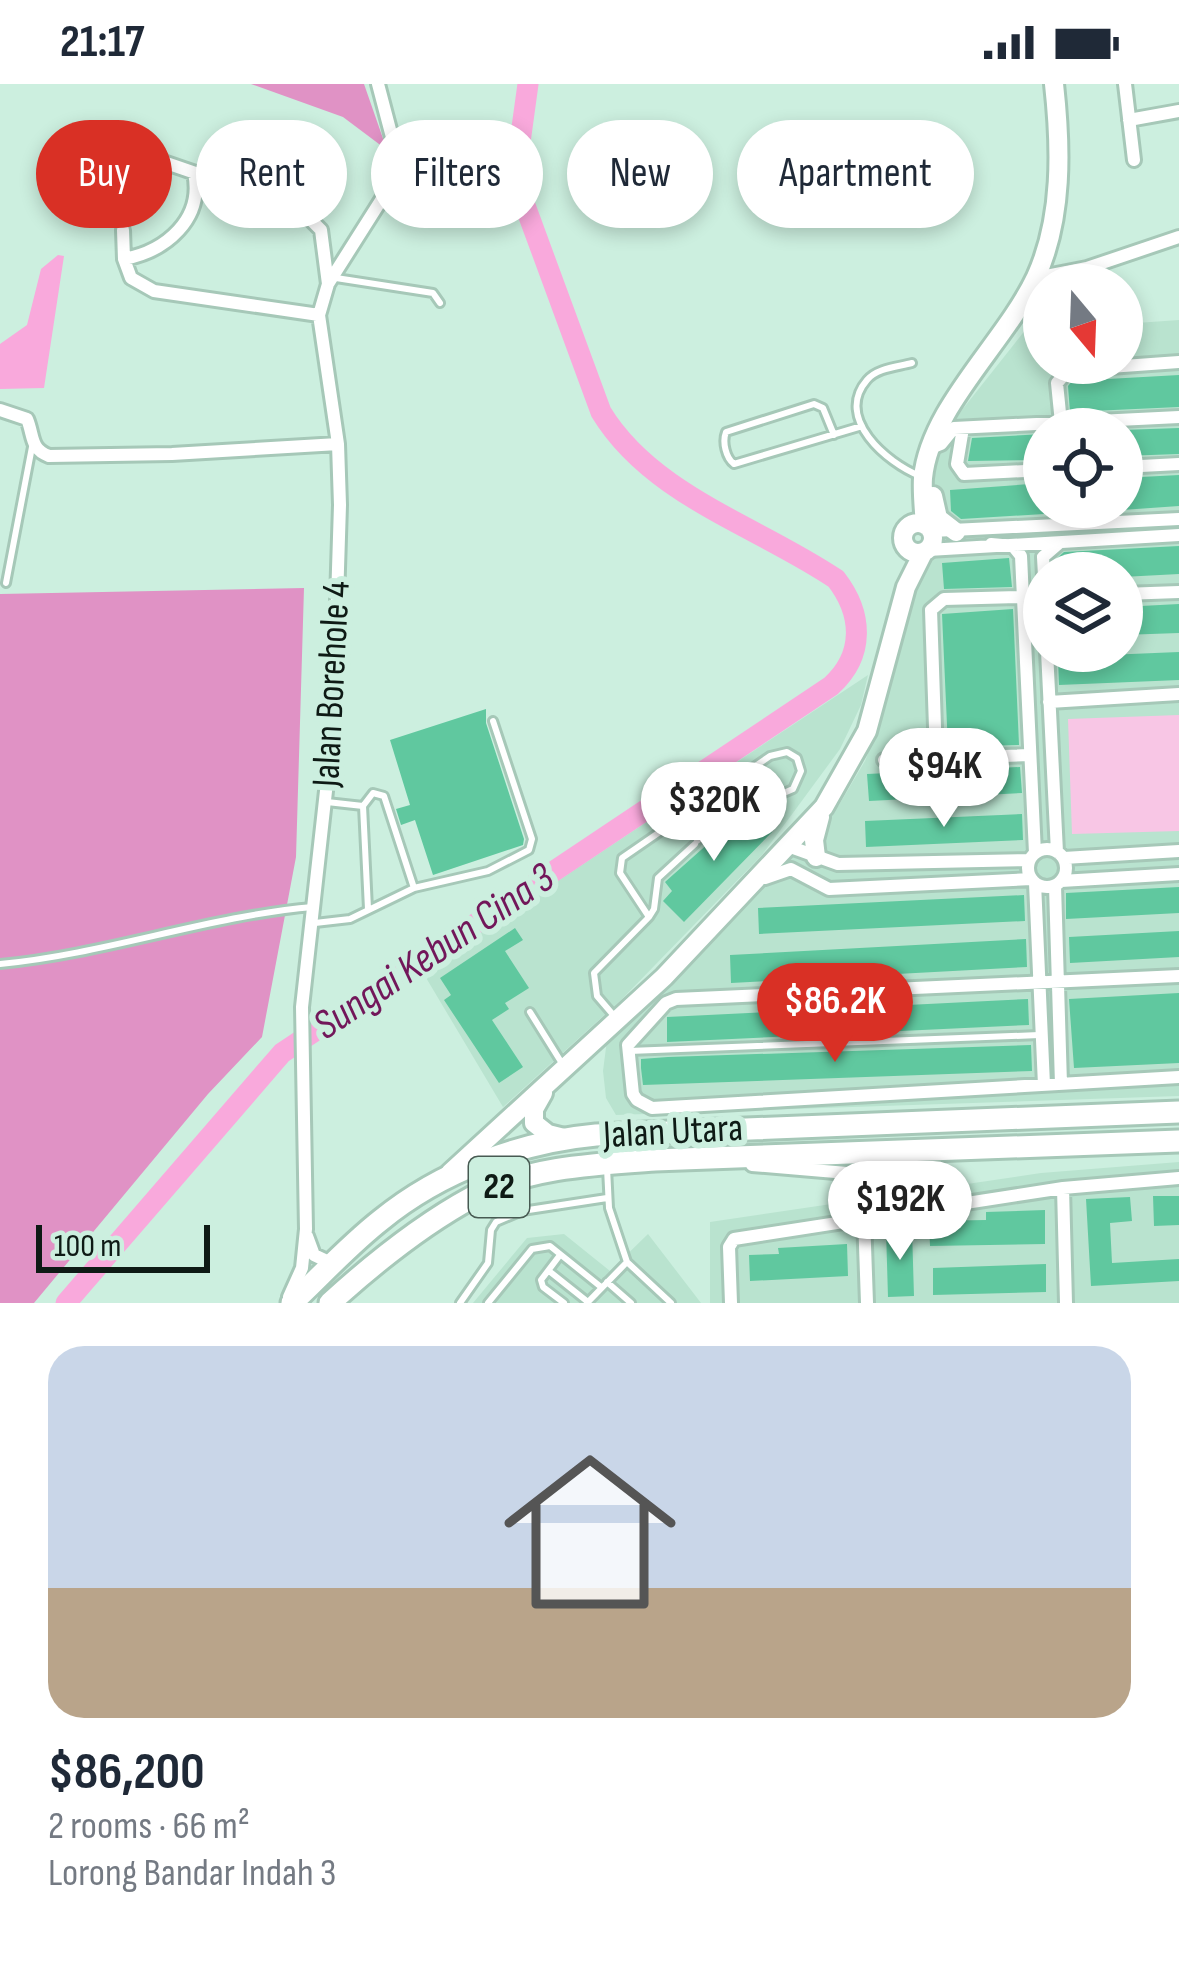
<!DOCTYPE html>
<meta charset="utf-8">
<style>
:root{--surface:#fff;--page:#f6f6f7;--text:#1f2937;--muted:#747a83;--accent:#d93025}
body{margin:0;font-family:"Sofia Sans Condensed",sans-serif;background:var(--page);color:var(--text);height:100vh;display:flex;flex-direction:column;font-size:45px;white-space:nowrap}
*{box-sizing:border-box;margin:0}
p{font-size:39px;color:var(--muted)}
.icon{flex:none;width:66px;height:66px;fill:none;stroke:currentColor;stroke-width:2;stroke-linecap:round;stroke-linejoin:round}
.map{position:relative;height:1219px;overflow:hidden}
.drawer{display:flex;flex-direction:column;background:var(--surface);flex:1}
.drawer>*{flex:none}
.banner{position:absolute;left:36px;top:36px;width:1107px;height:108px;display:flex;gap:24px}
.needle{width:78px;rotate:161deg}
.fabs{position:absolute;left:1023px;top:180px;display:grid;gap:24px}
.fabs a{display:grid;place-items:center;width:120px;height:120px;border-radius:50%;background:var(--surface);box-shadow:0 6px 18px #0003;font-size:60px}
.scale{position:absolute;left:36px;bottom:30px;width:174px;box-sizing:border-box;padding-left:12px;border:6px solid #0e1a15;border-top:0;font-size:33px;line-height:42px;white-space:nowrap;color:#0e1a15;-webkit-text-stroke:9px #ccefdf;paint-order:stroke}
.price{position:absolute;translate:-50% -102px;padding:0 27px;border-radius:42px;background:#fff;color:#222;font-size:39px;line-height:78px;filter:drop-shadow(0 3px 6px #0008)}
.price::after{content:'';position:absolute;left:50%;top:72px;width:36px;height:27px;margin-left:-18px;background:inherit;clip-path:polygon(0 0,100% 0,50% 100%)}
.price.selected{background:var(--accent);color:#fff}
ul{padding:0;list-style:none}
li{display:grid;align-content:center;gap:24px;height:636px;padding:0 48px}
li span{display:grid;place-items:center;height:372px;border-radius:36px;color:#555}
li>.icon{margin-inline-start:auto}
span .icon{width:216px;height:216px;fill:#fffc;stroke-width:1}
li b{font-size:51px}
.tag{padding:0 42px;border-radius:54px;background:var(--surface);box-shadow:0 6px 18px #0003;font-size:42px;line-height:108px}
.tag.selected{background:var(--accent);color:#fff}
.status{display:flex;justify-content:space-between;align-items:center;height:84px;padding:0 60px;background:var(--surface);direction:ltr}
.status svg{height:33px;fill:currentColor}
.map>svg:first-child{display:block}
</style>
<div class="status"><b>21:17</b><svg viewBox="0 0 49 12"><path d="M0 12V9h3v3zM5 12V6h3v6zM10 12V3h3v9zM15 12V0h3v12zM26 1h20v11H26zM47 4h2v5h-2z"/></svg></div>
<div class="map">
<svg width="1179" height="1219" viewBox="0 0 1179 1219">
<rect width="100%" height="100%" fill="#ccefdf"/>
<path fill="#b9e3cf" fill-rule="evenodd" d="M1179,236v776l-563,19 -10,-17 -3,-27 4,-31 232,-235 26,-44 13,-33 53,-209 5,-59 8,-22 18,-28 64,-81 18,-1v35h78v-39zM1044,345h78v78h-78zM1044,489h78v78h-78z
M868,591l-7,30 -21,44 -78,106 -140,144 -119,108 -81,-136z
M1179,1078v141h-469v-81l331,-49z
M564,1150l46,37 38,-37 53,69h-228l54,-65z"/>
<path fill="#f8c6e5" d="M1179,631v116l-107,3 -4,-115z"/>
<path fill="#e092c5" d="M251,0h113l23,66 -44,-33z
M304,504l-8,269 -34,180 -54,57 -174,209h-34v-709z"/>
<path fill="#f9a9dc" d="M58,171l6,1 -20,132 -44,1v-45l27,-19 14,-56z"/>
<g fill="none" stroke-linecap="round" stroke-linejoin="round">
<path stroke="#f9a9dc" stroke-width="21" d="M66,1219l216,-250 549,-367c34,-31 32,-72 5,-107 -78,-53 -184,-83 -235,-167l-81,-220 -3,-28 11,-80"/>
</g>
<path fill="#60c89f" d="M1179,291v32l-109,5 -2,-26 4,-5z
M1179,344v26l-57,2v-26z
M1044,350v26l-76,1 4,-23z
M1179,391v31l-57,4v-32z
M1044,399v31l-83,5 -10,-8 -1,-21z
M1179,462v28l-57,3v-4h-67l-1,-12 10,-9z
M1009,474l3,29 -68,2 -2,-26z
M1179,520v29l-57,2v-28z
M1013,525l6,136 -71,2 -6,-133z
M1179,568v28l-120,5 -1,-28z
M486,625v14l38,116 -1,6 -90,30 -18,-55 -14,5 -5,-16 14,-4 -20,-65z
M1020,683l2,26 -153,8 -2,-27z
M747,725l25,23 -88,90 -21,-21 9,-10 -7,-9z
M1022,730l1,26 -157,7 -1,-26z
M1179,803v26l-113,6v-26z
M1024,811l1,26 -266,13 -1,-26z
M515,844l8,12 -18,11 24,37 -24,15 4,6 -17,11 31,47 -24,16 -55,-83 7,-5 -11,-17z
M1179,847v26l-109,6 -1,-26z
M1026,855l1,28 -296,16 -1,-28z
M1179,909v70l-105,5 -5,-69z
M1028,915l1,26 -362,17v-25z
M1031,961l1,26 -389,14 -2,-17v-9l27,-2z
M1153,1112h26v29l-25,1z
M1130,1113l2,24 -22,2 2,40 67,-4v22l-88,5 -5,-87z
M1045,1126v34l-115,2 -1,-25 57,-1v-8z
M912,1145l2,67 -26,1 -2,-67z
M847,1160l1,32 -98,5 -1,-26 30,-1 -1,-6z
M1046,1180v28l-113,3v-27z"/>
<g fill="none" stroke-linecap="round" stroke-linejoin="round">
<defs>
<path id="lane" d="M336,194l97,15 7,10
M912,279c-15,4 -35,5 -45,17 -33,38 20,83 53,96
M834,351l-11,-27 -9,-4 -88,28c-4,10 0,26 8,32l128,-38
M6,499l26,-136
M721,706l14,17
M327,718l36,4 10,-13 11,3 30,92
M363,722l5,103
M693,726l17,19
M697,757l43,-34
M695,760l-37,34 -4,31 -5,8 -29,-44 2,-15 148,-102 17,-4 10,6 4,13 -8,18 -39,17
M315,839l35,-4 64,-31 74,-17 41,-21 3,-11 -39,-118
M0,880c106,-10 208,-48 313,-57
M530,928l33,53
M615,933l-18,-21 -3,-23 55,-56
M629,967l410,-16
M607,1084l2,40 18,54 44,41
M560,1171l-19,25 2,7 21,16
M549,1187l39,31
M607,1198l24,21
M460,1219l28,-40 3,-33 5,-8 26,-11 85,-13
M488,1219l44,-54 18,-3 51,41
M587,1219l40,-41"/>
<path id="street" d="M1125,0l9,76
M1129,36l50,-9
M146,72l154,53 21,21 7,54
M123,146l1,29 7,19 23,13 165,24
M124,175c42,-8 80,-40 70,-86
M1036,194l51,-10 92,-31
M0,326l27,9c7,17 3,30 22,37l123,-2 166,-10
M1061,339l-4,-40 11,-13 111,-8
M963,344l-6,36 7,10 80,-4
M931,364l10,-4 13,-16 225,-11
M1122,383l57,-3
M932,447l247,-12
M991,460l22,2 8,10 14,297
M928,466l251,-15
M1044,492l-1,-19 15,-13
M1122,510l57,-2
M1047,567l10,201
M1049,618l130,-8
M936,673l-5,-147 13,-11 78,-2
M884,676l145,-5
M788,762l50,18 191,-4
M1028 784a19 19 0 1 1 38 0a19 19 0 1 1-38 0Z
M1064,774l115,-7
M765,794l26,-9 38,20 202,-10
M1061,797l118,-7
M1035,799l9,202
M1055,802l6,198
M1179,892l-503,23 -10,4 -38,42 5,49 4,6 15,8 527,-31
M752,1081l95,8 12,7 4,8 4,115
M1063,1104l3,115
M307,1152l7,19 19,9
M289,1213l13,-29 4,-39 -4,-222 31,-279 7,-223 -2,-61 -19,-129 9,-31 57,-90 13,-34 -20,-76
M731,1219l-2,-56 5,-8 329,-51 116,-10"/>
<path id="secondary" d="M933,412l5,22 18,14
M903 454a15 15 0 1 1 30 0a15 15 0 1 1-30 0Z
M925,441c-1,-15 -3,-32 -2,-47 7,-71 82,-135 113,-201 27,-59 25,-130 18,-193
M816,773l-2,-17 6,-23
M543,1009l-9,16v14l14,11 16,4
M450,1089l214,-196 160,-170 43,-76 39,-144 17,-34"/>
<path id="highway" d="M292,1219c29,-27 57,-58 89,-83 60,-49 139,-78 215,-85l583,-23
M330,1219c44,-40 91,-78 143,-106 53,-30 123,-33 182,-37l524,-19"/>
</defs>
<use href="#lane" stroke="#a6c8b8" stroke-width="12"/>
<use href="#street" stroke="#a6c8b8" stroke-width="18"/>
<use href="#secondary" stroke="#a6c8b8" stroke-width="24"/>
<use href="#highway" stroke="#a6c8b8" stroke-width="27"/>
<use href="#lane" stroke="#fff" stroke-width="6"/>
<use href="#street" stroke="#fff" stroke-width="12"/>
<use href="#secondary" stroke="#fff" stroke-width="18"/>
<use href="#highway" stroke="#fff" stroke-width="21"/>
</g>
<g text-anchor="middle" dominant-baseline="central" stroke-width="12" stroke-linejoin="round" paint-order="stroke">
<rect fill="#ccefdf" stroke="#475a52" stroke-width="3" x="469" y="1073" width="60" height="60" rx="9"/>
<g font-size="36" font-weight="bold" fill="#0e1a15">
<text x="499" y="1103">22</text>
</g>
<g font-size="39" fill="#0e1a15" stroke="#ccefdf">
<text transform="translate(332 600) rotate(-87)">Jalan Borehole 4</text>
<text transform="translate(673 1048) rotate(-3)">Jalan Utara</text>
</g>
<g font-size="42" font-style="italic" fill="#72175a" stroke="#ccefdf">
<text transform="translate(434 868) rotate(-34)">Sungai Kebun Cina 3</text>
</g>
</g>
</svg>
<div class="fabs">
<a><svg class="needle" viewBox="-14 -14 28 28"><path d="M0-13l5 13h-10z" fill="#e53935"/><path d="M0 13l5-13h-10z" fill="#747a83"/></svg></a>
<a><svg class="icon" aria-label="locate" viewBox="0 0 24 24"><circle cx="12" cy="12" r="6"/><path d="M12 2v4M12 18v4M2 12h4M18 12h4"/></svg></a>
<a><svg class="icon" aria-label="layers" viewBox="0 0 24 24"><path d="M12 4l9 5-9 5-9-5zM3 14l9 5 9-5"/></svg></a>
</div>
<div class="scale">100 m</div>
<b class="price" style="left:944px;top:746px">$94K</b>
<b class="price" style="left:714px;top:780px">$320K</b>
<b class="price selected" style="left:835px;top:981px">$86.2K</b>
<b class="price" style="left:900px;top:1179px">$192K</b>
<div class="banner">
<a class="tag selected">Buy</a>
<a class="tag">Rent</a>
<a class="tag">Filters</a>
<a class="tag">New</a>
<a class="tag">Apartment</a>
</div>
</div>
<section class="drawer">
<ul>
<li><span style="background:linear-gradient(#c9d6e8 65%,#b9a48a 0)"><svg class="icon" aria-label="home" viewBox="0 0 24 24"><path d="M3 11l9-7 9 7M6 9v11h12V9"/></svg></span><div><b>$86,200</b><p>2 rooms · 66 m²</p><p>Lorong Bandar Indah 3</p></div></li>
</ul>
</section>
